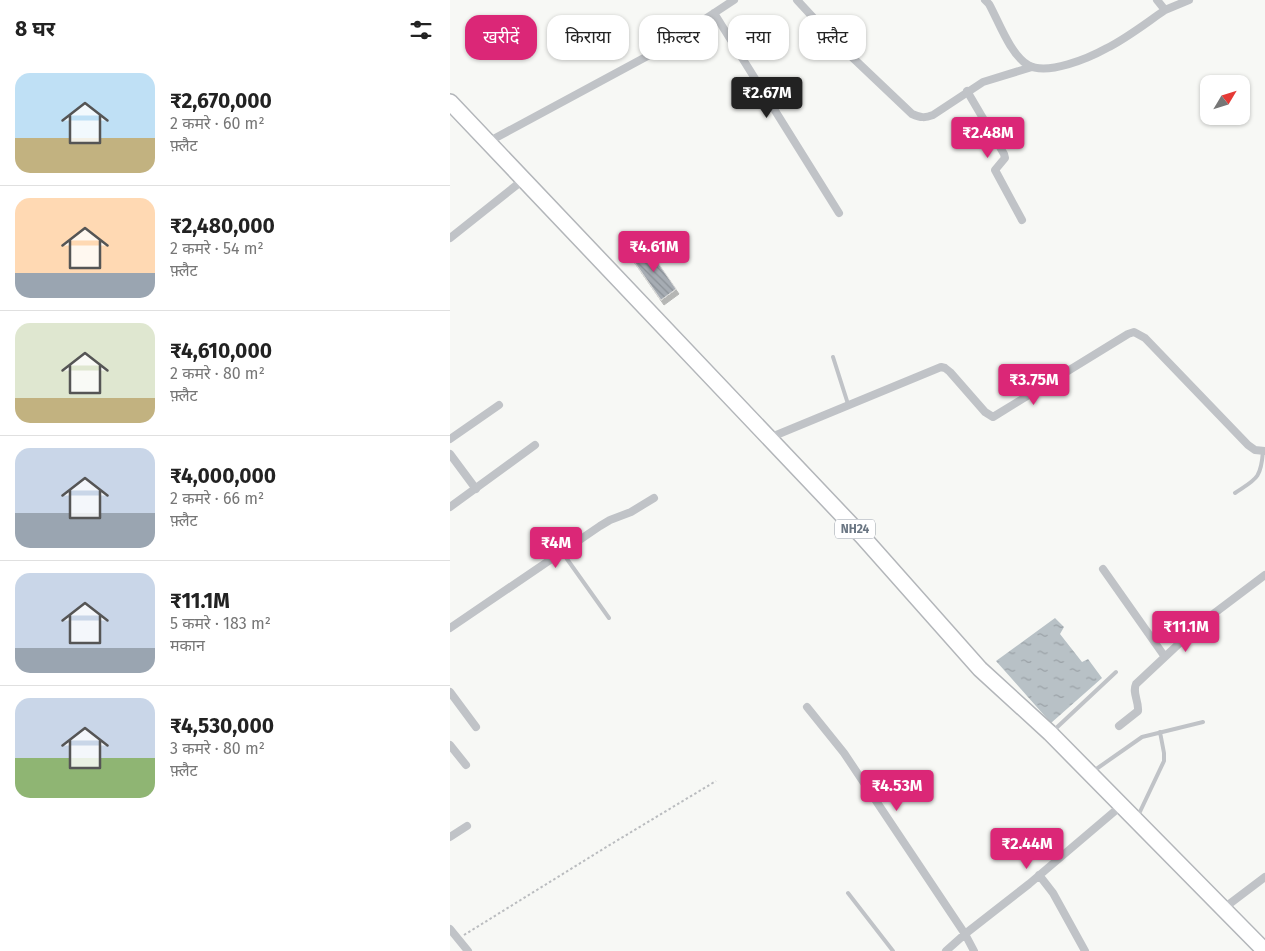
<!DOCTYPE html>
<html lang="hi">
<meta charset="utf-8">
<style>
:root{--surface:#fff;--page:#f2f2f2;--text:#222;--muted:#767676;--line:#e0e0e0;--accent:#db2777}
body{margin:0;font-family:"Fira Sans","Noto Sans Devanagari",sans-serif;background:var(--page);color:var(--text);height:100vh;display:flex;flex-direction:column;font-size:19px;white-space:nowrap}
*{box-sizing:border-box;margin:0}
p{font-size:16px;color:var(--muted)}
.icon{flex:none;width:28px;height:28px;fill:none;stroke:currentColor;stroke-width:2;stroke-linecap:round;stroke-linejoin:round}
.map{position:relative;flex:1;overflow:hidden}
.panel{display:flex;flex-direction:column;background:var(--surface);width:450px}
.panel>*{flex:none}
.top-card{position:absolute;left:15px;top:15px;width:475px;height:45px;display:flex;gap:10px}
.needle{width:32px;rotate:52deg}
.fabs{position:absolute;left:750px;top:75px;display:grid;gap:10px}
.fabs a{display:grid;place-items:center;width:50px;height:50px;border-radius:10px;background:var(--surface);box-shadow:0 1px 4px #0004;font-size:25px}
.price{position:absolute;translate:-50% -42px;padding:0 11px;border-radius:5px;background:var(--accent);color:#fff;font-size:16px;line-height:32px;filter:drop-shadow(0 1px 2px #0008)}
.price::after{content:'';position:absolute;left:50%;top:30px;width:15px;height:11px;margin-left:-8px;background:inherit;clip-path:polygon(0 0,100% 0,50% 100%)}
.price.on{background:#222;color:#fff}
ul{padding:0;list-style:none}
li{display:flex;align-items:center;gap:15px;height:125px;padding:0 15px}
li+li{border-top:1px solid var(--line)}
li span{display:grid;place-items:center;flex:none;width:140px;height:100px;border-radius:15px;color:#555}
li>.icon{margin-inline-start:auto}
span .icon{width:60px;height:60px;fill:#fffc;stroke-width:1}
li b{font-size:21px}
h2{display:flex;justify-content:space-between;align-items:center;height:60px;padding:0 15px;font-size:21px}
.chip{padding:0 18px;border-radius:15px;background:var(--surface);box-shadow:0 1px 4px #0004;font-size:18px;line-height:45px}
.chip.on{background:var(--accent);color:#fff}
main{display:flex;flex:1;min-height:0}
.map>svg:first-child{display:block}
</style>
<main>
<section class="panel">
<h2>8 घर<svg class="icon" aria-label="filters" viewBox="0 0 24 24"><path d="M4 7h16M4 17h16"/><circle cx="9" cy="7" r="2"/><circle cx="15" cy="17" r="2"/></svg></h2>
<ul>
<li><span style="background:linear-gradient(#bfe0f5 65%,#c2b280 0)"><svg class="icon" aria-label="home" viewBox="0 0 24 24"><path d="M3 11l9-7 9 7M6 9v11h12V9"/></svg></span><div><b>₹2,670,000</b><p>2 कमरे · 60 m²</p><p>फ़्लैट</p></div></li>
<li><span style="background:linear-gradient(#ffd9b3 75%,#9aa5b1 0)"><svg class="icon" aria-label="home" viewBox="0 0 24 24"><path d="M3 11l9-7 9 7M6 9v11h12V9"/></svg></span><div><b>₹2,480,000</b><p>2 कमरे · 54 m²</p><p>फ़्लैट</p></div></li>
<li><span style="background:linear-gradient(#dfe7d0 75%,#c2b280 0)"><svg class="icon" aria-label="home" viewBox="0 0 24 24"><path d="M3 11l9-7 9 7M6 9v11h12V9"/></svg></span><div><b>₹4,610,000</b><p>2 कमरे · 80 m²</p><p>फ़्लैट</p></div></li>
<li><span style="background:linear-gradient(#c9d6e8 65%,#9aa5b1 0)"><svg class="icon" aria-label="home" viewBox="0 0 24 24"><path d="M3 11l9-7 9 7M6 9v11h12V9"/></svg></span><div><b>₹4,000,000</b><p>2 कमरे · 66 m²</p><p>फ़्लैट</p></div></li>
<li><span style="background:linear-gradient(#c9d6e8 75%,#9aa5b1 0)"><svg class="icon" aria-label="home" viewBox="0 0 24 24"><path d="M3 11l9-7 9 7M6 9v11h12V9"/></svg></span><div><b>₹11.1M</b><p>5 कमरे · 183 m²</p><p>मकान</p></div></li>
<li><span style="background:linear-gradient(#c9d6e8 60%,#8fb573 0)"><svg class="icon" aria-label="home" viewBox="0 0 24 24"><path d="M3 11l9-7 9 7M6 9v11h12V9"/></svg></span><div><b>₹4,530,000</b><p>3 कमरे · 80 m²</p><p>फ़्लैट</p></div></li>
</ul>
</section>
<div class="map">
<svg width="815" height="951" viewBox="0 0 815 951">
<defs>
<pattern id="water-ripples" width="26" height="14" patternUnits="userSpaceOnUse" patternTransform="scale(1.25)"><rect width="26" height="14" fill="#b8c1c6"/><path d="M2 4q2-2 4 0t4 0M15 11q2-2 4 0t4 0" fill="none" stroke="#9aa1a6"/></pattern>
<pattern id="building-back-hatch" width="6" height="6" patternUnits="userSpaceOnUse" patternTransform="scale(1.25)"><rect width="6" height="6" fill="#a6acb3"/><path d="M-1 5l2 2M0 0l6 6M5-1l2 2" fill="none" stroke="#8b9197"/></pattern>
<filter id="shadow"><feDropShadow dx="3" dy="5" stdDeviation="0" flood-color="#0004"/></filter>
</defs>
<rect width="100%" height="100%" fill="#f7f8f5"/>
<path fill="url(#water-ripples)" d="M605,618l9,9 -4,7 22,28 6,-3 14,19 -51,45 -55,-62z"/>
<path fill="url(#building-back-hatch)" stroke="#d9d9d8" filter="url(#shadow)" d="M197,247l29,42 -15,11 -30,-43z"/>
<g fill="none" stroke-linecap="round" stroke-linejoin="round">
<defs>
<path id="highway" d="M0,102l412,434 118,133 70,64 215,218"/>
</defs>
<use href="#highway" stroke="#b3b6ba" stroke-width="18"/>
<path stroke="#babcbf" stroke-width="2" stroke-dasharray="2.5 2.5" stroke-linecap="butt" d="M14,935l144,-89 108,-65"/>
<path stroke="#c0c3c7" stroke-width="4" d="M383,357l15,47
M785,493c21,-14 26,-14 28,-42
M112,552l47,66
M602,732l64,-60
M642,772l50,-35 61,-15
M687,818l27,-57v-8l-4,-21
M398,893l45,58"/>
<path stroke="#c0c3c7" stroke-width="8" d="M347,0l36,39 79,75c9,4 13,4 21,1l50,-33 49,-15
M535,0l4,4c10,18 21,50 39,61 19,11 61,-7 79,-17 20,-10 39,-25 58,-38
M707,0l8,10 24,-10
M264,13l125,200
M517,91l37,63 1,4 -10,12 27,50
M38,142l167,-90 79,-52
M0,238l73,-58
M319,438l172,-71 4,1 5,4 35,40 8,5 135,-83 6,-2 11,6 103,107 7,5 10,1
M0,439l49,-34
M0,454l26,35
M0,507l85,-62
M653,569l62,88
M0,628l150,-102 10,-6 21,-8 23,-14
M0,692l26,35
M357,707l37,46 121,181 9,17
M669,726l19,-15c1,-10 -6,-18 -2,-27l64,-60 65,-49
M0,745l16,20
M0,837l17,-11
M589,875l14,18 32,58
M774,908l41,-31
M0,929l18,22
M496,951l19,-17 64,-50 93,-79"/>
<use href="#highway" stroke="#fff" stroke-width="15"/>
</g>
<g text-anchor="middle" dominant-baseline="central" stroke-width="5" stroke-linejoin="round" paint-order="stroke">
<rect fill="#fff" stroke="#979fa8" stroke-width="1" x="385" y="519.5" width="40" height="19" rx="4"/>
<g font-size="12" font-weight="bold" fill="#6a7683">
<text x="405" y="529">NH24</text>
</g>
</g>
</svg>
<div class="fabs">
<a><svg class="needle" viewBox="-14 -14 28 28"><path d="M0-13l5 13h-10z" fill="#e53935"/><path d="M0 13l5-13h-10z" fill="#767676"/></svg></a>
</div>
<b class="price on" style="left:317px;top:119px">₹2.67M</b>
<b class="price" style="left:538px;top:159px">₹2.48M</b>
<b class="price" style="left:204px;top:273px">₹4.61M</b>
<b class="price" style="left:584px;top:406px">₹3.75M</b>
<b class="price" style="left:106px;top:569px">₹4M</b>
<b class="price" style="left:736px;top:653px">₹11.1M</b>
<b class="price" style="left:447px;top:812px">₹4.53M</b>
<b class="price" style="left:577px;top:870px">₹2.44M</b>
<div class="top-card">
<a class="chip on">खरीदें</a>
<a class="chip">किराया</a>
<a class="chip">फ़िल्टर</a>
<a class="chip">नया</a>
<a class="chip">फ़्लैट</a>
</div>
</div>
</main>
